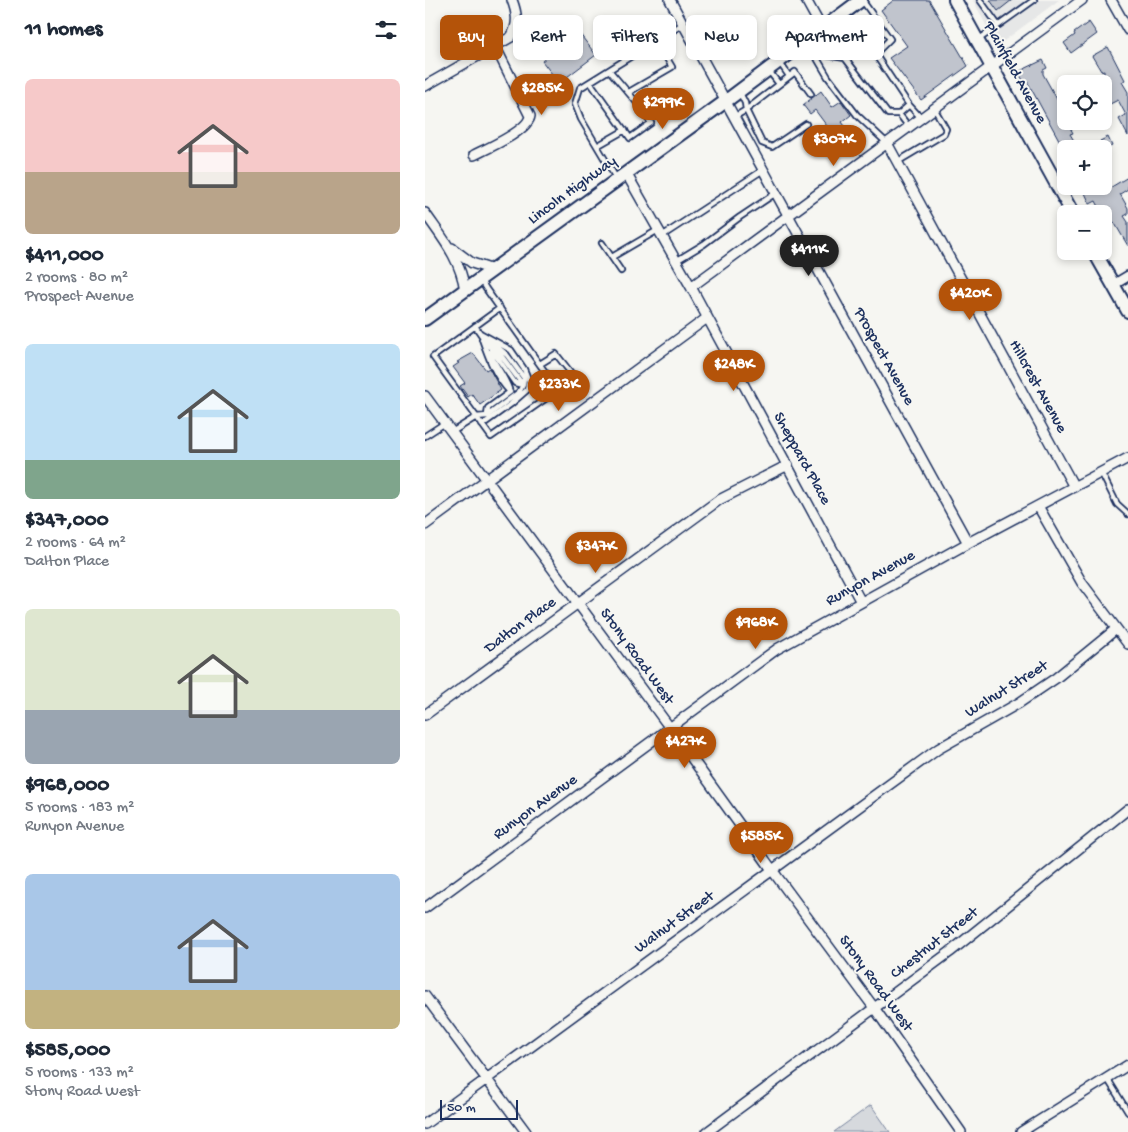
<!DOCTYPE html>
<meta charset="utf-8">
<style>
:root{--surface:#fff;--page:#f6f6f7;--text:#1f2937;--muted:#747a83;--accent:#b45309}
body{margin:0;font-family:"Gochi Hand",sans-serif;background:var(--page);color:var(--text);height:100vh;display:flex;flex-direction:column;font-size:19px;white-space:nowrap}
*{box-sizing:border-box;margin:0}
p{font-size:16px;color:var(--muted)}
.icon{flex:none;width:28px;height:28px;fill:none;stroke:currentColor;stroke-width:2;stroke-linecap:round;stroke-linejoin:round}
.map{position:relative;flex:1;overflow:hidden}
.details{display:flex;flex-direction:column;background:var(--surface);width:425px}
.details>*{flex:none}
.banner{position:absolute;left:15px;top:15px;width:475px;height:45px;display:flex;gap:10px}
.controls{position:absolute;left:632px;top:75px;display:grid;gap:10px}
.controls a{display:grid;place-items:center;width:55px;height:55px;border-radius:8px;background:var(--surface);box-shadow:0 2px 8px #0003;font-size:25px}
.scale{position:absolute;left:15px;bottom:12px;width:78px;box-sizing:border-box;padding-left:5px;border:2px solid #1b2f5e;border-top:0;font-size:14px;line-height:18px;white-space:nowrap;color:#1b2f5e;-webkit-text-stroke:4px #f6f6f2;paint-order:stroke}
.price{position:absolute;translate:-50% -42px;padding:0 11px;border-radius:18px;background:var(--accent);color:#fff;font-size:16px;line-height:32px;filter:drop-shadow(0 1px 2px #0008)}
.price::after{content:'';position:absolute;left:50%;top:30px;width:15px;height:11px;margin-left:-8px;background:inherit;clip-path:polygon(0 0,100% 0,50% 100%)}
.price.selected{background:#222;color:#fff}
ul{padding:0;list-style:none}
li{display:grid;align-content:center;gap:10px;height:265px;padding:0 25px}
li span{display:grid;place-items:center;height:155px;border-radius:8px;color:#555}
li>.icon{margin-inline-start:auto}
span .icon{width:90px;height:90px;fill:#fffc;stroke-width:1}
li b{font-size:21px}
h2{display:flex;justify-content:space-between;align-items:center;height:60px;padding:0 25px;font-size:21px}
.chip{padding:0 18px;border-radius:8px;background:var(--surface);box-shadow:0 2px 8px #0003;font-size:18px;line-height:45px}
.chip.selected{background:var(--accent);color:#fff}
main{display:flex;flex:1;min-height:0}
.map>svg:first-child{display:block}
</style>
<main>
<section class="details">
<h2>11 homes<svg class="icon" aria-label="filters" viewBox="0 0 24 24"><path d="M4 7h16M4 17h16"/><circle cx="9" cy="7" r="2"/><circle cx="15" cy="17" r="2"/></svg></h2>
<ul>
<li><span style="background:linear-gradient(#f6c9c9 60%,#b9a48a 0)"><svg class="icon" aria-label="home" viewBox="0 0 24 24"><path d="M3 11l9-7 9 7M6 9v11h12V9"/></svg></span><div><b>$411,000</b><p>2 rooms · 80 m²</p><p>Prospect Avenue</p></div></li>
<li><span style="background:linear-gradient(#bfe0f5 75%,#7fa58c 0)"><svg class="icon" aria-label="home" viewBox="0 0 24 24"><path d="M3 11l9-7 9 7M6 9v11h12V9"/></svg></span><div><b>$347,000</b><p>2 rooms · 64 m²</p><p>Dalton Place</p></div></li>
<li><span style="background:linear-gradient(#dfe7d0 65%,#9aa5b1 0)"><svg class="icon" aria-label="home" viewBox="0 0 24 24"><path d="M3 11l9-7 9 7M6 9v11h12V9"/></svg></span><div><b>$968,000</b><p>5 rooms · 183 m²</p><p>Runyon Avenue</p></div></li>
<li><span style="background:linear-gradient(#a9c7e8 75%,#c2b280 0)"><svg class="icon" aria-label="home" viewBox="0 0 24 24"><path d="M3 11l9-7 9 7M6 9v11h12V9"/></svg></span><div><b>$585,000</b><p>5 rooms · 133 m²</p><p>Stony Road West</p></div></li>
</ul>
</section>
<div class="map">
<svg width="703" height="1132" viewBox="0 0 703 1132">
<rect width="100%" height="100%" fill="#f6f6f2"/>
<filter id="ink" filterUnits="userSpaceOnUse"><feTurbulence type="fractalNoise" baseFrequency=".02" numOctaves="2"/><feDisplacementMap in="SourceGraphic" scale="10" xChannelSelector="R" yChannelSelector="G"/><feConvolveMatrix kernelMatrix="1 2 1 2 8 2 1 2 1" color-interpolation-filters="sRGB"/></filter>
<g filter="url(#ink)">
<path fill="#e6e7e7" d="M548,0h86l-62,46z"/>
<path fill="#d6d9dd" stroke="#78849e" d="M446,1105l19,27h-56z"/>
<path fill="#c0c4cd" stroke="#1b2f5e" d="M469,0h35l39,66 -47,34 -32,-42 18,-12 -26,-36z
M565,0h22l-14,11z
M664,22l8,12 -26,19 -7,-10 11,-8 -1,-2z
M154,33l17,22 -37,28 -17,-22z
M683,47l17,33 -3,2 6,10v44l-9,-17 7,-4 -8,-15 -14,7v-37l-3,1 -9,-15z
M618,60l4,8 -4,2v4l21,38 -2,1 11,20 -3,1 9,15h-15l-37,-68 -3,1 -6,-10z
M396,91l11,16 9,-6 10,14 -9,7 11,15 -12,8 -26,-35 -5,4 -7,-9z
M683,137l4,9 -7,4 -5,-9z
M703,177v12l-8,5 8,14v6l-4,2 4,6v24l-14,-24 -2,1 -3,-5 -3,2 -10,-19 -6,3 -5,-11 12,-7h10l1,3z
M48,353l13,17 3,-2 12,22 -21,15 -8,-11 -4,3 -8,-11 5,-3 -12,-16 6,-4 -2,-1z"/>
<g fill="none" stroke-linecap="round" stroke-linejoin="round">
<defs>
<path id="lane" d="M437,0l28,39 -15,15 34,51
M555,0l18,25
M553,40l56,-40
M383,43l20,34 29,38 30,28
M389,53l31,5 43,56h11l10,-9 12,13
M411,55l42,-32
M355,63l9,13
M184,70l29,34
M344,71l10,13
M165,82l40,56 21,-15 -8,-11
M204,92l43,-25 -16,-27
M474,114l10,13
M309,117l12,-7 -1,-7 -6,-12
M381,124l-34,23 -10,-4 -16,-33 49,-38 16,22
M172,146l28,-16
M472,162l47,-28 2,-5 -12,-21
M191,178l-35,-59 -6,-15 5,-16 103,-64
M237,236l101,-66
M177,243l19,28
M187,257l46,-27
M251,261l28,-17 36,-27 36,-24
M56,281l5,8 72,101 17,-12 -19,-24 -16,10
M75,308l-67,49 58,80 67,-47
M50,326l5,7 31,17 13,19 5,12 -2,9 -16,14 -29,21
M55,333l27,22 17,23 -1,7 -8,-2z
M57,339c7,20 13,37 28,53l-22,16 -1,7
M64,352c6,13 15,23 20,37
M27,432l24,-15 11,-1 32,-24 4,-7 -20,-27 -23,-25
M0,436l20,-13
M676,472l16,32 11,10
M682,1078l21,34"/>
<path id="street" d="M245,0l298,543
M381,0l16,29
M686,0l17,30
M0,86l86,-49c8,-13 6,-24 1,-37
M462,143l187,344
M49,155c14,-7 54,-24 56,-39l-35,-70
M201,173l65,114 170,315
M0,213c18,26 35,45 40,77
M27,248l20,15 21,7
M688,285l15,-9
M266,287l391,-287
M0,396l245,332 108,150 97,131 86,123
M613,506l44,77 46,61
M0,525l282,-207
M0,715l294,-215 69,-35
M0,908l352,-259 191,-106 160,-85
M0,996l101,136
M0,1124l513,-375 81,-46 37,-25 60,-49
M282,1132l243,-180 178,-143
M596,1132l107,-67"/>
<path id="secondary" d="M530,0l118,214
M669,251l34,60
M0,319l301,-218 135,-101"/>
</defs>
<use href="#lane" stroke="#1b2f5e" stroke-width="8"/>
<use href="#street" stroke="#1b2f5e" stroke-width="12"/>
<use href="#secondary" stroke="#1b2f5e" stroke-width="16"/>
<use href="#lane" stroke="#f6f6f2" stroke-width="4.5"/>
<use href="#street" stroke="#f6f6f2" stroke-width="9"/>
<use href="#secondary" stroke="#f6f6f2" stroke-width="12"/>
</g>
</g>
<g text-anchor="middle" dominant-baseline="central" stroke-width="4" stroke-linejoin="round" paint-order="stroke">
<g font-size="16" fill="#1b2f5e" stroke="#f6f6f2">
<text transform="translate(589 73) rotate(61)">Plainfield Avenue</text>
<text transform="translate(148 191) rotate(-36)">Lincoln Highway</text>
<text transform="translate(458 357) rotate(61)">Prospect Avenue</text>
<text transform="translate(612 387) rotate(61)">Hillcrest Avenue</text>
<text transform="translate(376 459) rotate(61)">Sheppard Place</text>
<text transform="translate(446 579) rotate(-29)">Runyon Avenue</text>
<text transform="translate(96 626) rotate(-36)">Dalton Place</text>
<text transform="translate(211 657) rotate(54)">Stony Road West</text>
<text transform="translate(582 690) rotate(-32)">Walnut Street</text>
<text transform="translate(111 808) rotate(-36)">Runyon Avenue</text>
<text transform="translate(250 923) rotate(-36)">Walnut Street</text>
<text transform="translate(510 944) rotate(-38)">Chestnut Street</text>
<text transform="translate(450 984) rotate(54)">Stony Road West</text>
</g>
</g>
</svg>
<div class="controls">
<a><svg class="icon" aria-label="locate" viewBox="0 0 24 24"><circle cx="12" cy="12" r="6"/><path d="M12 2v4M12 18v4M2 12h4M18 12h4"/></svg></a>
<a>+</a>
<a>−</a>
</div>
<div class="scale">50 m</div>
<b class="price" style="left:117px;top:116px">$285K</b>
<b class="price" style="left:238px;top:130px">$299K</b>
<b class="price" style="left:409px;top:167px">$307K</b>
<b class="price selected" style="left:384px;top:277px">$411K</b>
<b class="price" style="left:545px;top:321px">$420K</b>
<b class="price" style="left:309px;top:392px">$248K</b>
<b class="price" style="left:134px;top:412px">$233K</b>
<b class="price" style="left:171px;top:574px">$347K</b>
<b class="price" style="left:331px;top:650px">$968K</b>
<b class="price" style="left:260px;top:769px">$427K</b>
<b class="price" style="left:336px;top:864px">$585K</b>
<div class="banner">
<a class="chip selected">Buy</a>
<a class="chip">Rent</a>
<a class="chip">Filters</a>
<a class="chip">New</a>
<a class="chip">Apartment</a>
</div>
</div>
</main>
